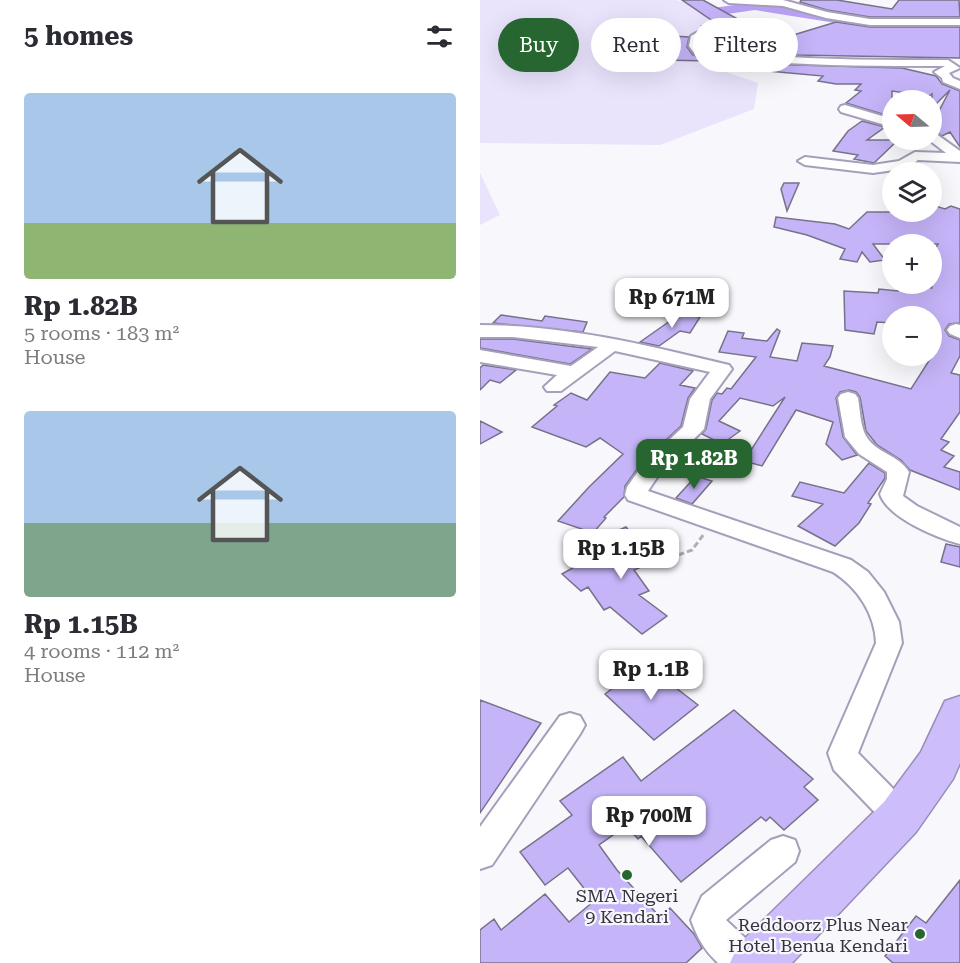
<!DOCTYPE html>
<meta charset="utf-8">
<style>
:root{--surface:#fff;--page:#f2f2f3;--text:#2b2b33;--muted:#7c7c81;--accent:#276630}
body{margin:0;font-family:"Roboto Serif",serif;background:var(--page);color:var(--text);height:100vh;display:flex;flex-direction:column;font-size:22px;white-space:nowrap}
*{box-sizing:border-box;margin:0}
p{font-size:20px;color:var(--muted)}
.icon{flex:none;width:33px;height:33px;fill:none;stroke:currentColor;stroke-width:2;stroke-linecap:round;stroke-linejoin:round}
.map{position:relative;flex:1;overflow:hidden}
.panel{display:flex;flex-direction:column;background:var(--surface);width:480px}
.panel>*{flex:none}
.guide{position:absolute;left:18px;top:18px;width:372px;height:54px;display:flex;gap:12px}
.needle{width:39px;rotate:289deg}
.buttons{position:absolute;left:402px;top:90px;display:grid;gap:12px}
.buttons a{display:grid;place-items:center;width:60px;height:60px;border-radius:50%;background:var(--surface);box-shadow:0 6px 24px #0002;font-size:30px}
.price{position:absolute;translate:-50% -51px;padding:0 14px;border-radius:12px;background:#fff;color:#222;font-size:20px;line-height:39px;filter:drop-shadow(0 2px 3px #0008)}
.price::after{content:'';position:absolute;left:50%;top:36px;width:18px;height:14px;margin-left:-9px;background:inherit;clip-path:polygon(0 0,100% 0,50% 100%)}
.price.selected{background:var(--accent);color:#fff}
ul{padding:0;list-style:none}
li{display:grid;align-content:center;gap:12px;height:318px;padding:0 24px}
li span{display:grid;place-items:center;height:186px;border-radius:6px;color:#555}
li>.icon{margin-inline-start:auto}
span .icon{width:108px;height:108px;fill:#fffc;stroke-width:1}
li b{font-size:26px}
h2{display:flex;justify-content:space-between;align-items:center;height:72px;padding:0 24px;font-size:26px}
.tag{padding:0 21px;border-radius:27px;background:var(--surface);box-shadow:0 6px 24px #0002;font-size:21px;line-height:54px}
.tag.selected{background:var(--accent);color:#fff}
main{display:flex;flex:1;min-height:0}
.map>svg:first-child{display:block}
</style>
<main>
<section class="panel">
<h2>5 homes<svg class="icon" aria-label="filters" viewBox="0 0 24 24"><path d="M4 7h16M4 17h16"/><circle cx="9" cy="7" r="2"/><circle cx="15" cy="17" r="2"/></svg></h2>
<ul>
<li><span style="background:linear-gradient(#a9c7e8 70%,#8fb573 0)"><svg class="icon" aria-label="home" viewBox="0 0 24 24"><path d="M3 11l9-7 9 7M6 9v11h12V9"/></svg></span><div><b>Rp 1.82B</b><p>5 rooms · 183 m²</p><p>House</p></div></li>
<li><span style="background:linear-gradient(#a9c7e8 60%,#7fa58c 0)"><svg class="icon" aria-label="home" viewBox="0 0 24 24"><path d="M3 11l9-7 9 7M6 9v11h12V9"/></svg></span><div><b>Rp 1.15B</b><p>4 rooms · 112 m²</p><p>House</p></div></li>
</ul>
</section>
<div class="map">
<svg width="480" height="963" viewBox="0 0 480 963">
<rect width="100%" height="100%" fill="#f8f7fc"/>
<path fill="#e9e3fc" d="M0,0h196l104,34 -86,27 64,22 -4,26 -94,36 -180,-2z
M0,173l20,42 -20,10z"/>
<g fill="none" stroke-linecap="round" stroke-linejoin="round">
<path fill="#b8a1f5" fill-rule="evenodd" d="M275,2l112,18 93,-1v8l-93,1 -112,-18 -49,7 -6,-4 6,-4z"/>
</g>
<path fill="#c5b4f8" stroke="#777189" stroke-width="1.5" d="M202,0h21l49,27 34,-1 4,10 46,-14 34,5h90v31l-166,-3 -91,-8v-12l-5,-4 10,-1 -6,-4 15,-2z
M321,0h36l55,9 7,-9h60l1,17h-90l-43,-7 -27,-8z
M192,36l17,1 -2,10 6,8 17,4 -1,2 -46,-1 3,-6h-4z
M282,64l140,4 34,8 6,8 18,7v56l-10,-15 -8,4 -10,-7v-5l18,-34 -18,18v-14l-3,2 -37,-5v26l-46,-14 15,-12 -6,-1 6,-6h-25l-18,-3 5,-5 -67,-6z
M382,121l23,6 -18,13h31l-24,23 -20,-4 4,-4 -25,-4 15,-20z
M304,183h15l-12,28 -6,-22z
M452,205l13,4 6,-3 9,3v114l-11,1 -4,6 4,6 11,4v16l-9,17 9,2v37l-19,27 8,3 -8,8 13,6 -10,11 16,5v18l-50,-20 -9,-10 -24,-15 -11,-14 -6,-34 -4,-5 -7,-2 -9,2 -4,6 7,39 14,18 -15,5 -16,-16 7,-22 -37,-12 -34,56 -18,-5 41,-64 -12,9 -33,-8 -21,23 21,10 -18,13 -20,-10 4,-5 6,-29 5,-7 5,1 5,-6 4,1 25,-32 -37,-5 9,-21 16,2 -2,5 25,3 10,-12 3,2 -10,26 27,4 5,-18 31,3 -3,11 -6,9 87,23 21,-33v-40l-35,-3v3h-5v7l-15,-1 -3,12 -29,-4 -1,-39 34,2 1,-4 19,2v-6l34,3v-34l6,-10h-65l12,16 -15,2 -8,-10 -5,10 -17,-3 5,-10 -38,-14 -33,-8 2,-10 59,7 14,5 18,-17h65z
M200,314l20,3 -10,16 -10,-2 -21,15 -19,-4z
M21,315l41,6 3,-5 42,6 -4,10 -90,-9z
M0,339h33l79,10 -22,15 -90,-16z
M180,363l33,8 -13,14 15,3 -7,10 -7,28 -39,36 -17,24 -1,11 -20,20 2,1 -13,15 -35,-12 31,-34 34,-33 -23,-16 -14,9 -54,-20 25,-21 -3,-1 17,-12 16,7 23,-28 35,6z
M3,365l33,5 -16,13 -10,-3 -10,10v-22z
M0,421l22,11 -22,12z
M389,463l16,10v5l-17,25 3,1 -12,19 -24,23 -37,-20 25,-22 -31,-8 8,-14 44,11z
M216,476l16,5 -20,23 -16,-6z
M146,527l14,17 8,-3 14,17 -28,12 15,21 -10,4 28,21 -25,18 -32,-27 -6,3 -16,-23 -7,4 -19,-17 23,-13 5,4 26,-11 -13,-17z
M466,544l14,3v20l-19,-5z
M165,664l53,41 -44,35 -49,-46z
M0,700l61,23 -61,90z
M254,710l79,69 -9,8 14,13 -34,30 -14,-13 -4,4 -5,-4 -80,65 -40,-46 -3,3 -12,-13 -27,19 18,25 43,47 10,-9 24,26 8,14 -16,15h-206v-33l14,-11 7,11 44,-36 24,28 25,-21 -26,-33 -23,17 -25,-33 52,-37 -12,-14 63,-44 18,24z
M480,880v83h-67l-8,-7 31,-40 10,7z"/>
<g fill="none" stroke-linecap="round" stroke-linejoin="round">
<defs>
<path id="minor" d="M244,0h59l44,12 43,7h90v6h-90l-44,-7 -43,-12 -54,-3z
M216,33l5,3 -2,10 3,3c82,11 164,11 246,11l12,8 -11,5 4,5 7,3v8l-17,-7 -1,-4 -8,-6 11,-6c-82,0 -164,0 -246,-11l-4,-1 -6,-8 2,-10z
M365,105l47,14v8l-51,-15 -2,-3 2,-3z
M452,131l28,20v11l-42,-2 -10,8 -35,5 -68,-8 -7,-4 7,-4 68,8 26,-4 16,-9 31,1 -17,-13h3z
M476,324l4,1v13l-10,-4 -3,-4 3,-4z
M0,325c85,0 167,20 249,40l3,4 -22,30 -6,30 -44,44 -12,18 203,69 17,12 16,20 15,30 3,21 -44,110 53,54 5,10 -5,10 -11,4 -11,-4 -55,-57 -6,-17 48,-110c-1,-29 -18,-55 -43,-71l-205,-72 -3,-5 2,-8 17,-24 39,-36 7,-28 20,-27 -95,-21 -54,40h-14l-3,-4 13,-12 -77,-13v-12l91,16 27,-19 -85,-10h-33z
M368,392l7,2 3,4c2,11 2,27 8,38 10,17 33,19 43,36l-6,24 14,10 43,21v17c-23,-6 -72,-26 -80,-50l7,-15v-7l-28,-18 -14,-17 -7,-39 3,-4z
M90,713l10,3 5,9 -5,9 -88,131 -12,4v-42l80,-111z
M303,836l12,4 4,11 -4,11 -69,58 32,30 5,13h-45c-14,-13 -21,-26 -27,-43l11,-24 69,-56z"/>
<path id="highway" d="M480,696v67l-7,16 -37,53 -124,131h-62l8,-18 146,-143 37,-50 24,-51z"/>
</defs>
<use href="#minor" stroke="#a59fb9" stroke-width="4"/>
<use href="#highway" stroke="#988db8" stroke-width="3"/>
<path stroke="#afaeb5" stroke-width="3" stroke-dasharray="6 3" stroke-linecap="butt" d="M190,558l22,-8 12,-16"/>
<use href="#minor" fill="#fff" fill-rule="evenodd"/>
<use href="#highway" fill="#cdbdfb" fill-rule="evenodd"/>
</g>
<g fill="#276630" stroke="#f8f7fc" stroke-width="2">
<circle cx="147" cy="875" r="6"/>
<circle cx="440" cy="934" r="6"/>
</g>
<g text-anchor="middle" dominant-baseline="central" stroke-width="4.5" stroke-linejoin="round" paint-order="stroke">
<g font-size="18" fill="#35333d" stroke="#f8f7fc">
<text x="147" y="895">SMA Negeri<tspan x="147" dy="21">9 Kendari</tspan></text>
<text x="428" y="924" text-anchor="end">Reddoorz Plus Near<tspan x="428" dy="21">Hotel Benua Kendari</tspan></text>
</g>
</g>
</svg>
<div class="buttons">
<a><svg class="needle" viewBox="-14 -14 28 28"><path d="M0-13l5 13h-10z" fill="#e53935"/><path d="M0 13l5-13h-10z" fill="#7c7c81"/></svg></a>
<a><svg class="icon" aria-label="layers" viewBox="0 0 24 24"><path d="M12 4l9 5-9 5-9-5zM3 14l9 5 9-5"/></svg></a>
<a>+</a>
<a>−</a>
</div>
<b class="price" style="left:192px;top:329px">Rp 671M</b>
<b class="price selected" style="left:214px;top:490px">Rp 1.82B</b>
<b class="price" style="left:141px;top:580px">Rp 1.15B</b>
<b class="price" style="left:171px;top:701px">Rp 1.1B</b>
<b class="price" style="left:169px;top:847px">Rp 700M</b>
<div class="guide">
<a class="tag selected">Buy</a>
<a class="tag">Rent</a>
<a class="tag">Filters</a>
</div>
</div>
</main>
